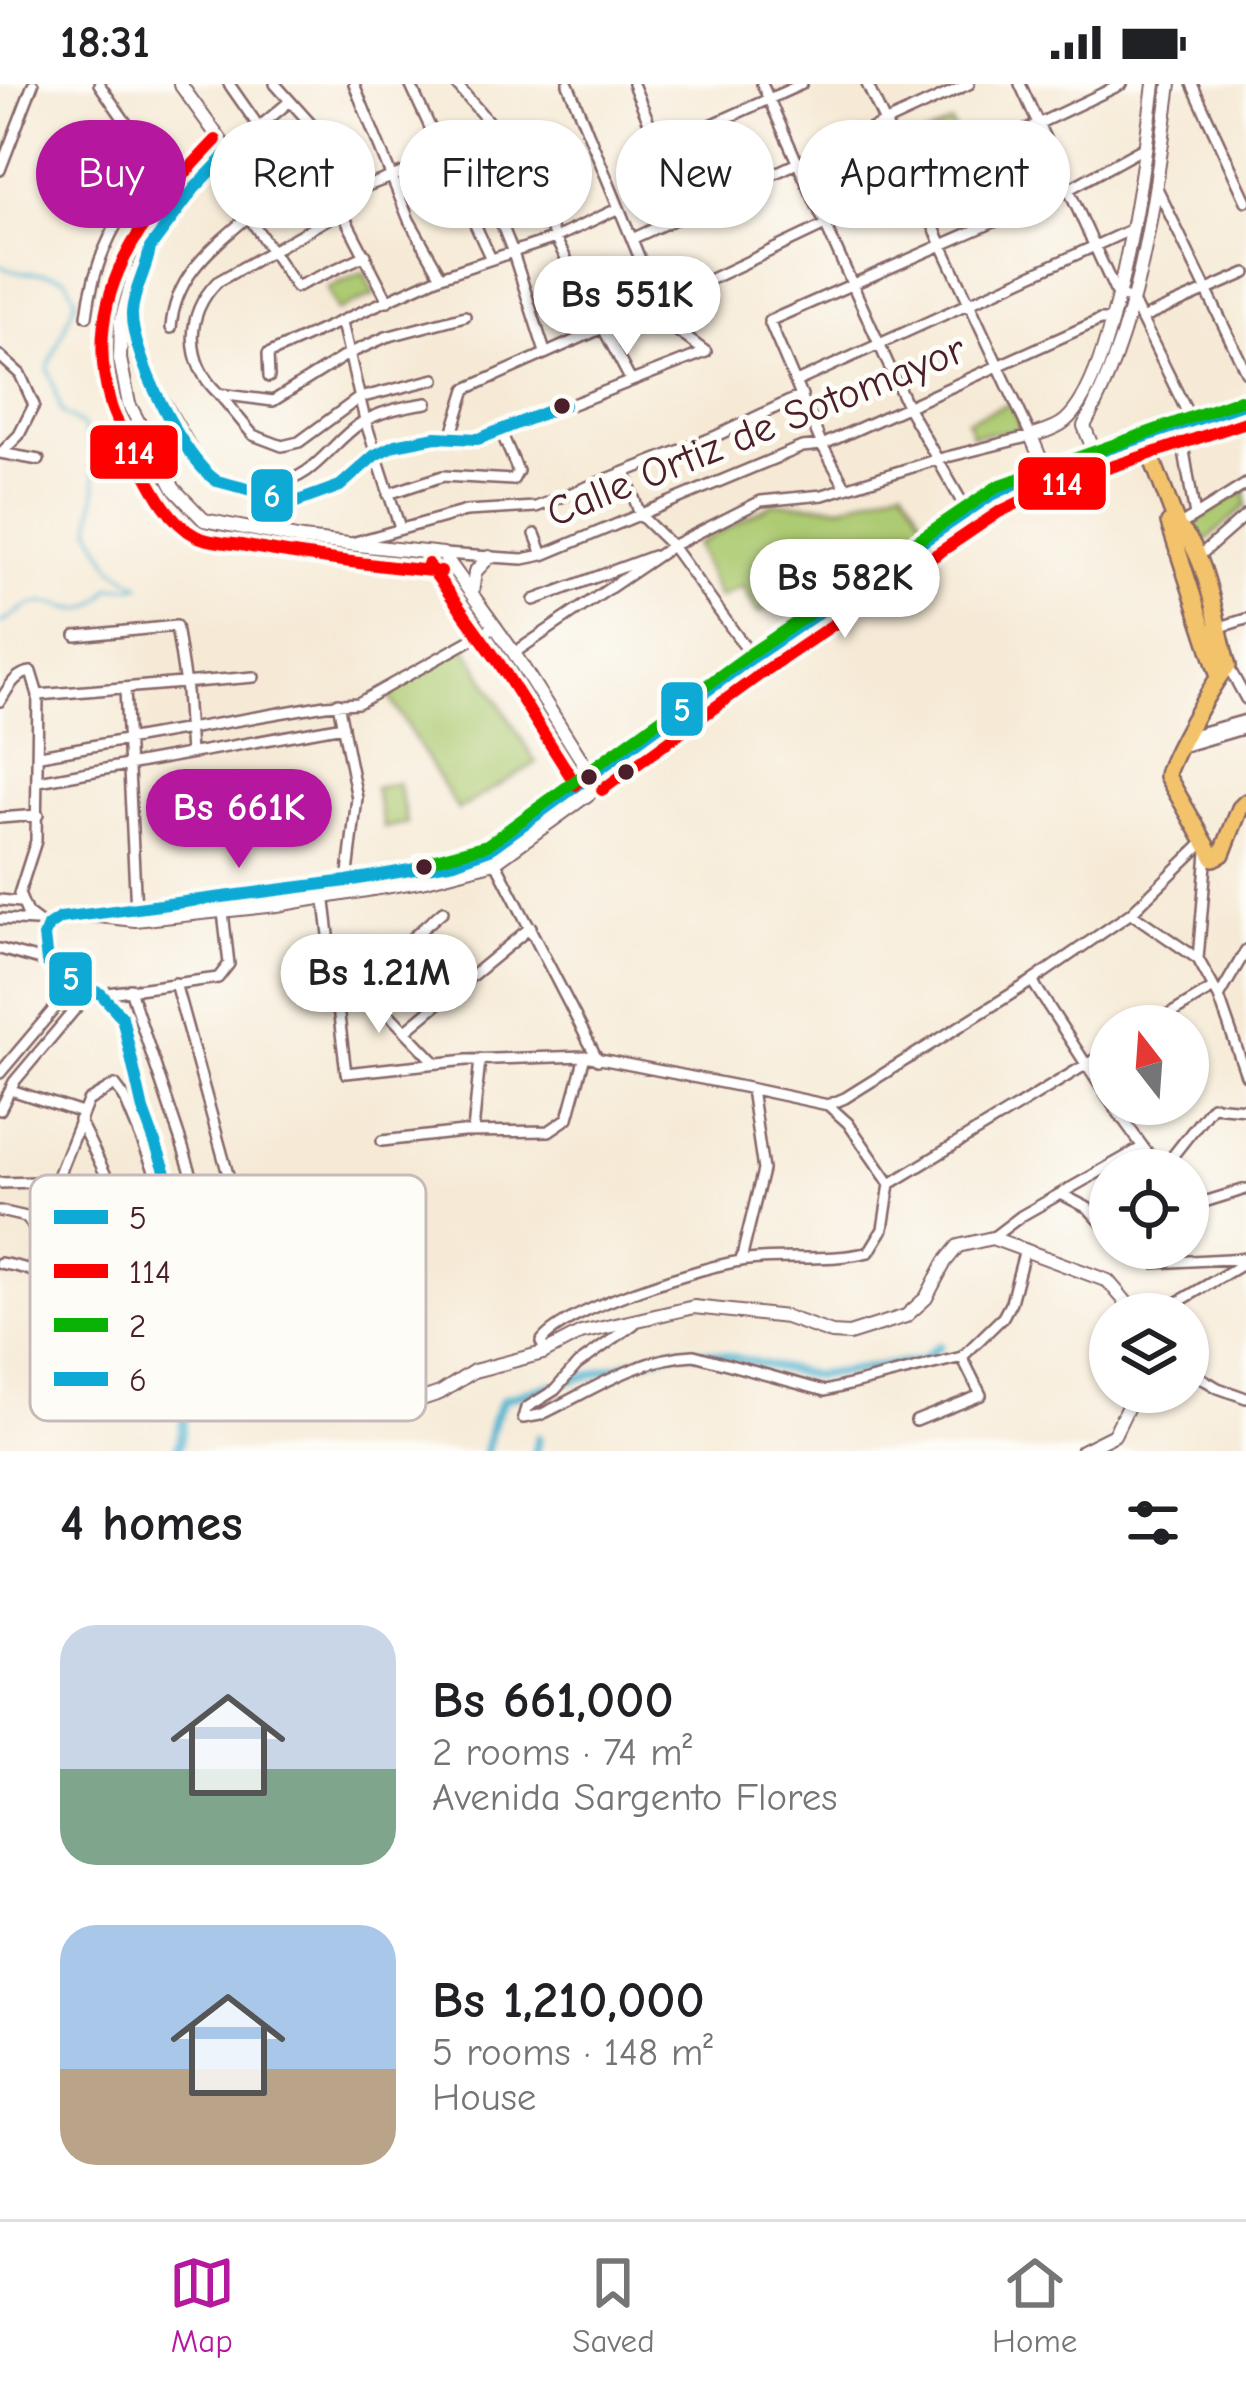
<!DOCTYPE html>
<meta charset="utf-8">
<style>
:root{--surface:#fff;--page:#f6f6f6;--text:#202124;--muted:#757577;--line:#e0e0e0;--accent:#b5179e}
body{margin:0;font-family:"Comic Neue",sans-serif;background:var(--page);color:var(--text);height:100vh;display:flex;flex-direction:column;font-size:45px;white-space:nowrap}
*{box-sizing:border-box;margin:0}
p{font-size:39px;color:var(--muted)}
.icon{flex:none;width:66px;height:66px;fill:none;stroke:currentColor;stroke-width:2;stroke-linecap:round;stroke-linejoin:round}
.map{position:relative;height:1367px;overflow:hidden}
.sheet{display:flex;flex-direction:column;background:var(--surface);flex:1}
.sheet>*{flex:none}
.hud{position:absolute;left:36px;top:36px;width:1176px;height:108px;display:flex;gap:24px}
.needle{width:78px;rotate:343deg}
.controls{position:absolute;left:1089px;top:921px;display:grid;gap:24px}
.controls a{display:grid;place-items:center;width:120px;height:120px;border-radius:50%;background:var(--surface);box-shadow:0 3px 9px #0004;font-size:60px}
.price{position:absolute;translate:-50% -102px;padding:0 27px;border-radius:42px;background:#fff;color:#222;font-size:39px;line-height:78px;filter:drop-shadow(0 3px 6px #0008)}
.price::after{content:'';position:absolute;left:50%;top:72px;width:36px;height:27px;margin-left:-18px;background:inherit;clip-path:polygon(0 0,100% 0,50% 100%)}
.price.selected{background:var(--accent);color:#fff}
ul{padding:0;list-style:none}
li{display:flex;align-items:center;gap:36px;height:300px;padding:0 60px}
li span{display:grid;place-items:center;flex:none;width:336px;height:240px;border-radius:36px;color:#555}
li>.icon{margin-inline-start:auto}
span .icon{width:144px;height:144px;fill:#fffc;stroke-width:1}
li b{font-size:51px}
h2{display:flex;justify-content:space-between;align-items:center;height:144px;padding:0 60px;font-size:51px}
.pill{padding:0 42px;border-radius:54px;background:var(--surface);box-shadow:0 3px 9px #0004;font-size:42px;line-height:108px}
.pill.selected{background:var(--accent);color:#fff}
.status{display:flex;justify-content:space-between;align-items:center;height:84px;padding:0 60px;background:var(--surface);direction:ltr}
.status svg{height:33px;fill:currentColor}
.tab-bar{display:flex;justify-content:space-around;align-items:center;height:168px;border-top:3px solid var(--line);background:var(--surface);font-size:33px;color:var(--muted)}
.tab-bar a{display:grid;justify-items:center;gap:6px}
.tab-bar .selected{color:var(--accent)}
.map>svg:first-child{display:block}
</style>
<div class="status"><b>18:31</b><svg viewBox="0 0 49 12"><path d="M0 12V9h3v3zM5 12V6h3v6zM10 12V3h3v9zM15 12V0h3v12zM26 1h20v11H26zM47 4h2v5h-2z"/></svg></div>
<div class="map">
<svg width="1246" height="1367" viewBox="0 0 1246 1367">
<rect width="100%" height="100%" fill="#fdfcf7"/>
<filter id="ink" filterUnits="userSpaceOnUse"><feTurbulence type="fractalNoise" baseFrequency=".00833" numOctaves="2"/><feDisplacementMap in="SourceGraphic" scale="24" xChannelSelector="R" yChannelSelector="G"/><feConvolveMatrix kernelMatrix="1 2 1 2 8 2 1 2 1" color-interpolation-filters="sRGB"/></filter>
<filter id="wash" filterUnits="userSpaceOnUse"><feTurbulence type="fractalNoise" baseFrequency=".004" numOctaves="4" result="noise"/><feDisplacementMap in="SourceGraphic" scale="48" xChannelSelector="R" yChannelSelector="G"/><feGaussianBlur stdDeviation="2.7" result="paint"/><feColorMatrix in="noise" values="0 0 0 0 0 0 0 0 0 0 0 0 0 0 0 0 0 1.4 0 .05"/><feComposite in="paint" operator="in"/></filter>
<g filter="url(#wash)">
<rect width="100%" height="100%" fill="#f6ead6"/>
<path fill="#adcb72" stroke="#7c754e" stroke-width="3" d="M951,39l11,22 -51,24 -10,-22z
M117,55l23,33 -50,38 -18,-24 31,-24 8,9 -13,-20z
M364,188l10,23 -37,16 -10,-23z
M1011,319l10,27 -49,5 -5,-15z
M903,402l25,41 -82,53 -6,-4 -82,37 -16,-27 -23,12 -23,-53 78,-42 69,3z
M1246,405v17l-39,34h-9l-8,-16z
M465,562l71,117 -78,47 -71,-117z
M398,699l9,40 -23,5 -9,-40z"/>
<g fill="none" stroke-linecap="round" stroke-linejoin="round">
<path stroke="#4fb2ce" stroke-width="3" d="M0,182c21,11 44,4 66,12l10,21 -28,69 14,45 22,14 12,59 -5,44 22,38 28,18
M0,539c13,-5 20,-15 33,-19 35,-8 47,26 77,-16l27,-2"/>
<path stroke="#4fb2ce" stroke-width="9" d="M153,1241c23,42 41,78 24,126
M572,1296l105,-30 35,3 103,23 105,-15 19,-15
M486,1367l8,-33 10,-19 47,-14
M535,1367l3,-13"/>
</g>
</g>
<g filter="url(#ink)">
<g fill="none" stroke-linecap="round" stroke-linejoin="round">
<defs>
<path id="minor" d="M99,0l61,87 34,18
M229,0l30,43
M275,0l52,58 -3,30 4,13 60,116
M354,0l55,136 32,56
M410,0l81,175
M456,0l66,77 33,77 76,143
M568,0l93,226 15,20 30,22
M633,0l54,129
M762,0l146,324 59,103
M1020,0l97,211 15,5 60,122
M1192,0l54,117
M471,63l41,103 33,102
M660,64l142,-64
M229,68l60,-50
M215,83l81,120 70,-32
M0,86l33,-86
M1157,104l89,184
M351,108l120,-45 24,-14
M340,128l-123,70c-32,33 -32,80 2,112l54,7 75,-47 38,-17 79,-21
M634,154l335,-154
M150,169l-14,40 -4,34 13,42 62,106c17,10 69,28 89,27 13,-1 33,-9 44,-16 22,-14 35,-34 60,-43 33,-11 68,-1 101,-11l205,-80
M709,196l413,-196
M87,232c5,-47 31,-121 80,-139
M1141,235l105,-46
M342,239l23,97 35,108
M171,244c4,-53 41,-80 78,-112
M0,272l20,18 14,31 -15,30 -18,18
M269,293l-1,-23 20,-9 153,-69 114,-38 62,-29
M796,298l336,-153
M219,310l34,41 29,11 17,-4 60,-44 76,-19
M451,353l15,-48 139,-62
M1182,355l13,77
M0,369l39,7
M625,388l15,43 32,31 89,123
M274,399c39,-2 57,-41 87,-60 19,-12 44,-17 66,-20
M846,404l-24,-43 -53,-124 300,-132 78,-43
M388,410l55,-18 70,4 5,-9 -17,-39
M1174,445l72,-45
M535,450l8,21
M355,458l111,-31 70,-4 178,-70 88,-42
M443,470l80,5 20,-4 259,-108 20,-2 278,-125h11
M1198,473l48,-42
M534,516l119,-44
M1217,544l29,-9
M76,552l100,-10 10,65 4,62
M514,569l158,-107 89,-45 62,-6 112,-35 96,-24 -164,-352
M1228,582l18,33
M125,605l11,222
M0,617c9,-13 14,-27 31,-29l7,23
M338,619l19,95 -10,84
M1188,652l58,-16
M1178,664l68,-20
M40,671l285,-50 33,-2 138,-77
M39,697l304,-55
M0,734l38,-3
M1207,768l-9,107 21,38 27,78
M494,775l104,201
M324,810l22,179 121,-13 118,-4 168,33 75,16 20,18 42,61 -7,45 -14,23c-39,10 -82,3 -121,8 -41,4 -186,50 -207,82l5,10
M0,816l20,2
M1131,829l67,46
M0,835l35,2
M47,844l-20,-15 -8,-19 17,-53 2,-146 216,-18
M0,865l47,13
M355,895l81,84
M1032,897l78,120
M336,901l34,-11 73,-63
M130,905c32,101 70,198 94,301
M101,910l117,-16 11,-14 -6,-52
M1219,913l27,-47
M1150,942l62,-37
M405,947l126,-104
M0,989l76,-90
M11,1006l71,23
M1112,1020l31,43
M828,1021l17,-7 187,-117 99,-68 74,-72
M0,1026l14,-28 77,-92
M79,1036l91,187
M473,1048l7,-73
M382,1057l81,-9 86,-1 19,-13 17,-62
M0,1099l38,-1 16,4 73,88 43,71
M890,1100l220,-134
M54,1102l34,-85 27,-16 9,12 44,107 14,11
M1063,1111l25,13 22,24
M1188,1123l58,-18
M0,1127l26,6 40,49 33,29 2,13 -8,1c-24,-27 -57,-40 -93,-46
M992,1154l29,-22 122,-69 13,16 15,-5 41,-52 34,3
M1127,1164l27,15 92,-5
M741,1176l22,-90 -12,-81
M150,1227l74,-21 18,-18 -10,-83 -57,-206
M1158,1230l88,-52
M634,1240l-57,41 -22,25 -29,18 -3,10 17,-3c49,-23 99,-58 154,-60l131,36 137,-34 41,-40 8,-15 14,-53
M1188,1286l30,18 28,10
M916,1337l65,-26 -19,-38"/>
<path id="tertiary" d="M180,0l49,68 -35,37 -44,59 -17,30 -12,43 -1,38 9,45 45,85 30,31 98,19 141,15 71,99 77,122
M1095,370l-11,-28c57,-104 70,-226 86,-342
M1046,388l-15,-36c11,-4 25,-7 34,-15 52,-44 80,-266 89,-337
M472,509l3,-21 14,-15
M106,830l30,-8 211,-25 108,-19 35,-13 262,-191 238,-162 54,-26 93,-30
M1136,1230l-28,-33 -116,-43 -34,8 -13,16 -19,36 -20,18 -57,18 -17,-1 -46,-16 -92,-10 -113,26 -38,20 -69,18 -34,22 -54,18h-14l-38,-15 -83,-4 -15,-9 -10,-16 -24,-68 -14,-66 -45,-123 -21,-93 -21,-23 -48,-24 -6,-8 -3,-26 4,-10 12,-8 39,-2 36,4 142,-15 149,-25 69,-18 266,-193 246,-167 135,-49
M1082,1367l32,-16 21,-43"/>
<path id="primary" d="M1144,354l34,89c30,25 38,101 50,139 -11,8 -61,97 -61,110l47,82 8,-4 18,-46 6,-6
M1138,356l108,-37
M1145,368l101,-35
M1169,439l49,151"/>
</defs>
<use href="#minor" stroke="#866667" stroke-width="14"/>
<use href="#tertiary" stroke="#866667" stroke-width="16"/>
<use href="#primary" stroke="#866667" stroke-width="20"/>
<use href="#minor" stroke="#fff" stroke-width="9"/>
<use href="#tertiary" stroke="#fff" stroke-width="12"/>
<use href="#primary" stroke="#f2c36a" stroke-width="15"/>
<defs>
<path id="bus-1" d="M251,1308l-15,-9 -10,-16 -24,-68 -14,-66 -45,-123 -21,-93 -21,-23 -48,-24 -6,-8 -3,-26 4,-10 12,-8 287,-37 108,-19 35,-13 262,-191 238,-162 54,-26 202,-67"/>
<path id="bus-2" d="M216,56c-73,76 -138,154 -105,266 5,17 17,34 25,50 14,27 31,65 60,80 12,6 31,7 45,9 66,13 133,20 200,27
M428,480l71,99 77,122
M602,706l160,-117 237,-161 52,-25 195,-65"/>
<path id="bus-3" d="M421,779l66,-18 263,-191 248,-168 242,-86"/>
<path id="bus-4" d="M150,164c-3,22 -17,42 -18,65 -2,39 52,148 85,168l79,21 44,-16 35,-31 20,-10 41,-8 42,2 86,-34
M150,164l44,-59 35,-37"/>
</defs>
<use href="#bus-1" stroke="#fdfcf7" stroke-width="21"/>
<use href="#bus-2" stroke="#fdfcf7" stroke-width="21"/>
<use href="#bus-3" stroke="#fdfcf7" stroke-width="21"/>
<use href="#bus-4" stroke="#fdfcf7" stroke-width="21"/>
<use href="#bus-1" stroke="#0fa9d5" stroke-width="12"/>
<use href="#bus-2" stroke="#f00" stroke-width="12"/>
<use href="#bus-3" stroke="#0bb206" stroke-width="12"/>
<use href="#bus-4" stroke="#0fa9d5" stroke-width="12"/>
</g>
</g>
<g fill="#4a1f2b" stroke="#fdfcf7" stroke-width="4.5">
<circle cx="562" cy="322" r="10"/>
<circle cx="626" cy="688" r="10"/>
<circle cx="589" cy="693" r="10"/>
<circle cx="424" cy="783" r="10"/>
</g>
<g text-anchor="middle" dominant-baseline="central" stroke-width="10" stroke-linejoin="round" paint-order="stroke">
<g font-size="42" fill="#4a1f2b" stroke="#fdfcf7">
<text transform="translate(756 347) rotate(-22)">Calle Ortiz de Sotomayor</text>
</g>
</g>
<rect x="30" y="1091" width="396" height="246" rx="18" fill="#fdfcf7" stroke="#c7baba" stroke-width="3"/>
<rect x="54" y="1126" width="54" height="14" fill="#0fa9d5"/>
<rect x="54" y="1180" width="54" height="14" fill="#f00"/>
<rect x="54" y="1234" width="54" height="14" fill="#0bb206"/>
<rect x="54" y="1288" width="54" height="14" fill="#0fa9d5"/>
<g font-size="33" fill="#4a1f2b">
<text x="129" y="1145">5</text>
<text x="129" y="1199">114</text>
<text x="129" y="1253">2</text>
<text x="129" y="1307">6</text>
</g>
<g stroke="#fdfcf7" stroke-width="4.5">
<rect x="88" y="339" width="92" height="58" rx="12" fill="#f00"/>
<rect x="1016" y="371" width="92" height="57" rx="12" fill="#f00"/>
<rect x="249" y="383" width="46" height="57" rx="12" fill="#0fa9d5"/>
<rect x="659" y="596" width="46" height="58" rx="12" fill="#0fa9d5"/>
<rect x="47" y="866" width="47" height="58" rx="12" fill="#0fa9d5"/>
</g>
<g font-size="33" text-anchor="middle" font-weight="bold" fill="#fff">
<text x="134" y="380">114</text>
<text x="1062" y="411">114</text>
<text x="272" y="423">6</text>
<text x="682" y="637">5</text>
<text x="71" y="906">5</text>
</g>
</svg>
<div class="controls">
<a><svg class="needle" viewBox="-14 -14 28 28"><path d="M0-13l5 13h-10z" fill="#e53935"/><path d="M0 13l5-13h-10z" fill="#757577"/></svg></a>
<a><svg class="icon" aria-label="locate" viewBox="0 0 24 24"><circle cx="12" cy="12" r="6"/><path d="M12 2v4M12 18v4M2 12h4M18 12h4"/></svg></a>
<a><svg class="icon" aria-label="layers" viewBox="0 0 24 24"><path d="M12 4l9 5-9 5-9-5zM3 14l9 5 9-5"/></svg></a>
</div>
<b class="price" style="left:627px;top:274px">Bs 551K</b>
<b class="price" style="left:845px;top:557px">Bs 582K</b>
<b class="price selected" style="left:239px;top:787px">Bs 661K</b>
<b class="price" style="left:379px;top:952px">Bs 1.21M</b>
<div class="hud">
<a class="pill selected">Buy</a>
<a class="pill">Rent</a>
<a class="pill">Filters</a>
<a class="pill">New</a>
<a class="pill">Apartment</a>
</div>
</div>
<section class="sheet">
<h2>4 homes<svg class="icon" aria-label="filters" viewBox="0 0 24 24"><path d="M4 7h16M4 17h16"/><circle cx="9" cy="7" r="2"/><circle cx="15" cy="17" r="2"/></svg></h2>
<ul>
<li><span style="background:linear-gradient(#c9d6e8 60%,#7fa58c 0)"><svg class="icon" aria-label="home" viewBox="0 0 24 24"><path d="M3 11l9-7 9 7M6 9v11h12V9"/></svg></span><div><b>Bs 661,000</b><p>2 rooms · 74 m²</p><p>Avenida Sargento Flores</p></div></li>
<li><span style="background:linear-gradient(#a9c7e8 60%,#b9a48a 0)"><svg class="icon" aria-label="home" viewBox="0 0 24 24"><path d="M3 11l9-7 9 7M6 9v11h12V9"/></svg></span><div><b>Bs 1,210,000</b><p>5 rooms · 148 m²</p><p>House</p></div></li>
</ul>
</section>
<nav class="tab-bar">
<a class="selected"><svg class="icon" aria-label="map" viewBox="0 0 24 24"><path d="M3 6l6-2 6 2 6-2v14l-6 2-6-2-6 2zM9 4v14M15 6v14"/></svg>Map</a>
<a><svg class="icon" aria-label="saved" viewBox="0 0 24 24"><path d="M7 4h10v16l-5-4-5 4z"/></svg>Saved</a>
<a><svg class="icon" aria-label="home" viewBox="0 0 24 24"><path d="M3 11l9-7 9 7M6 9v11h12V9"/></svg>Home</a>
</nav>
